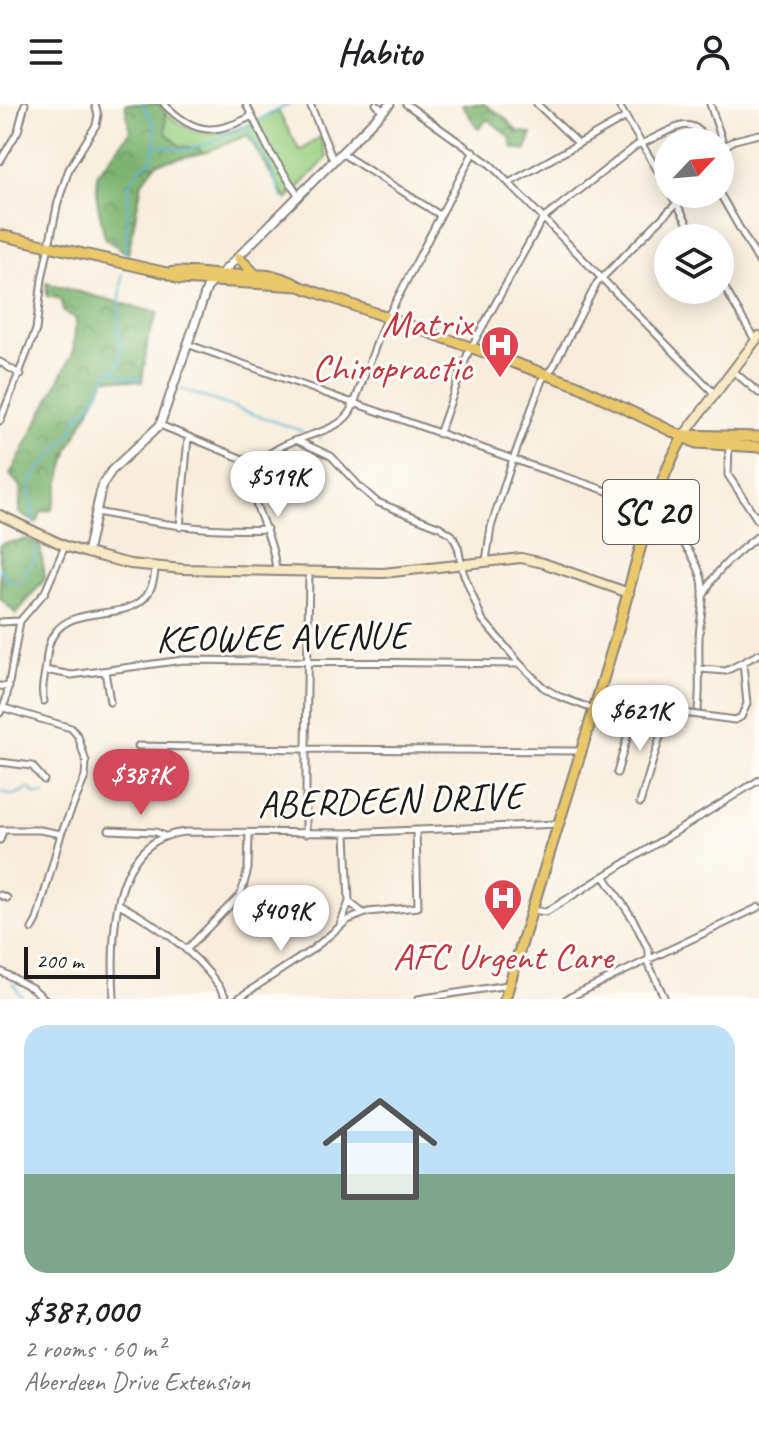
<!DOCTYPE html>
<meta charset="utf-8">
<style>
:root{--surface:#fff;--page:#f2f2f2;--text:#202124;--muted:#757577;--line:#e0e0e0;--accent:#d1495b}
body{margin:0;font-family:Caveat,sans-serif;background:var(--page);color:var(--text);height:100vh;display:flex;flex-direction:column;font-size:30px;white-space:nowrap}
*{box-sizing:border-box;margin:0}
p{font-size:26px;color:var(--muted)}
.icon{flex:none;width:44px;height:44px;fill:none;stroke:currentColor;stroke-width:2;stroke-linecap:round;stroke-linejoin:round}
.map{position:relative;height:895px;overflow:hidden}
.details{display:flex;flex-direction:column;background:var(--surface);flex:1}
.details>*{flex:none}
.needle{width:52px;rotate:64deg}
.buttons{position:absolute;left:654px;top:24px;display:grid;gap:16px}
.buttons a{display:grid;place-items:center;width:80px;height:80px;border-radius:50%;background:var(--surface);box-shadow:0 4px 20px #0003;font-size:40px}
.scale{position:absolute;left:24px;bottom:20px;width:136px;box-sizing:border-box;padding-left:8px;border:4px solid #1c1c1c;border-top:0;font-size:22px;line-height:28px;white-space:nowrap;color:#1c1c1c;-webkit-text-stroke:6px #fdfcf7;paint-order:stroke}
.price{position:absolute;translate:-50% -68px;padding:0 18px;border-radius:28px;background:#fff;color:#222;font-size:26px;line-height:52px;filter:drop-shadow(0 2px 4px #0008)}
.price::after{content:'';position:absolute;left:50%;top:48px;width:24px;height:18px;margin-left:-12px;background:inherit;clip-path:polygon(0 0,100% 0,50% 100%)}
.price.selected{background:var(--accent);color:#fff}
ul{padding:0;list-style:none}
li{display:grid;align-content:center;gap:16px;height:424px;padding:0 24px}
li+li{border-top:2px solid var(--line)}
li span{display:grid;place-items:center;height:248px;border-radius:24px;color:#555}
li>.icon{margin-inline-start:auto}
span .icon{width:144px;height:144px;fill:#fffc;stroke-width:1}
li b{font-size:34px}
header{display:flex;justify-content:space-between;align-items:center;height:104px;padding:0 24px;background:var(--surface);font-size:36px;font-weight:800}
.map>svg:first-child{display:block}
</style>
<header><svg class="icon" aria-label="menu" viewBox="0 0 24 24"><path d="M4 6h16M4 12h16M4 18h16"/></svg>Habito<svg class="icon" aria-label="person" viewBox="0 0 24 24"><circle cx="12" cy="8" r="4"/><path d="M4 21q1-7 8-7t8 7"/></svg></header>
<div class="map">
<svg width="759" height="895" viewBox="0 0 759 895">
<defs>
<pattern id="forest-crowns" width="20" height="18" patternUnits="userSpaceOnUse" patternTransform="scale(2)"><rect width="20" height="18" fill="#79b06c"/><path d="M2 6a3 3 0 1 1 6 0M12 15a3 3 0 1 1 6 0" fill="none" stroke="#628e58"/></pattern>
</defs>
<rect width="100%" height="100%" fill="#fdfcf7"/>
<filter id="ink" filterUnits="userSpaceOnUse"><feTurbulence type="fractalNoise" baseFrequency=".0125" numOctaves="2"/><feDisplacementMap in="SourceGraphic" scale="16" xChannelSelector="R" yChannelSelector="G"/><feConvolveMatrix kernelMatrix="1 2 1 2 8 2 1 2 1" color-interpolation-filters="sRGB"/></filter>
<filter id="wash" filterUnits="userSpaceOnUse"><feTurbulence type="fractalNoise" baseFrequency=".006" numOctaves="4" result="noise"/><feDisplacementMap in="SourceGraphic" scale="32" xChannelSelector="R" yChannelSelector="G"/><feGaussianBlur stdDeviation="1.8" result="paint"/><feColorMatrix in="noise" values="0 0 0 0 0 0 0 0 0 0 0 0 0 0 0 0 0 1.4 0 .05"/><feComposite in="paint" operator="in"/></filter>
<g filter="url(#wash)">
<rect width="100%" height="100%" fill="#f8eddd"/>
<path fill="#97cc7d" stroke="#5a744c" stroke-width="2" d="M278,7l22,40 20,-14 7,21 -40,42 -40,-65 -44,18 -5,-5 -18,-2 -14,-13 -1,-21c40,36 70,19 113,-1z"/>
<path fill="url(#forest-crowns)" stroke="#4a6644" stroke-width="2" d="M125,0h34l6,8 1,21 14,13 18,2 5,5 -46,10 -15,19 -14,72 -23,-15 -8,-39v-26l33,-42z
M462,0h22l20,13 13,14 15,3 -6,16 -13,-2 -3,-11 -22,-18 -10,10z
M46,179l112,30 -10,25 -6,44 -36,-4 -37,71 -17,61 -11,2 -4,11 -18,-10 2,-26 -11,-12 63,-122 3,-34 -13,-8 -2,-12 -14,-3z
M27,435l13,6 5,34 -29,35 -16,-16v-54z"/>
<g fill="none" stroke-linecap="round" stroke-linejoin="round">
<path stroke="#53b1d1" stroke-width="2" d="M256,17l34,-17
M245,22l21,33 17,39
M156,41l30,5 24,-7 42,-20
M126,149l3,-70 10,-14 12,-9c7,-21 6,-38 -9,-56
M112,266l10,6 19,3
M178,284l124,43
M319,333l2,1
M34,420l-5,-37 7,-14 37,-42 3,-12 16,-16 16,-30 11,-8 2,-14 -3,-23 4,-54
M0,465l10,12 9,1 17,-25 1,-11
M0,688l15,3 14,-7 6,6h9
M13,879l10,16"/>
</g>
</g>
<g filter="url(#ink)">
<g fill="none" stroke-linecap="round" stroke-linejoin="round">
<defs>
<path id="minor" d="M164,0c30,31 51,31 88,12
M246,0l24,48 29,44
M310,0l23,56
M376,0l7,7
M406,0l85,61 223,228
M537,0l40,38
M618,0l50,84
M710,0l14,42
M720,45l15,-9 24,-6
M341,49l99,62
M0,57l18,-30 7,-27
M509,79l117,-66
M671,90l25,44
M720,90l39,68
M720,176l35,60
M187,240l163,58 3,5 3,-2 -1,-4 -5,1
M0,258l21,13
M733,267l26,22
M355,297l28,-75 91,-175
M357,300l153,54
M0,317l36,-91 6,-51 16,-77 11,-33 27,-44 2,-10 -3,-11
M160,321l95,39
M439,330l29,-81 71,-128 5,-7 93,-73c24,-6 55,-39 69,-3
M297,336c20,-8 47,-12 56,-33
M729,341l-1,30 31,47
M514,353l28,-77 11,-13 44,-84 79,-79
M515,356c42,15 87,27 127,45 24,11 54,49 60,75 4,20 -3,40 -3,60 -1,23 2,45 -1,68
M96,408c58,11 112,20 171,17
M180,423l8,-90
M486,457l5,-34 21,-65
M276,467c-4,-60 -63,-99 20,-131l35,16 29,31 17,15 63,25 12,8 6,12 5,25 19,47 38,45 23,23 15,9 35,13
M704,491c12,-27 33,-42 55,-60
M0,518l20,-1
M700,565l26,2 33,-17
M45,566l27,5 111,-15 336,4
M105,567l5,31
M0,582l9,1
M599,592l46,12 90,12 6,-3 6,-13 -4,-41
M44,597c-4,-12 1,-24 2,-37 1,-10 2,-22 8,-30 25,-38 99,0 101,-67
M4,604l67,20 7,8 8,26 -1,15 -24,57 -24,86 -5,9
M0,609l6,-13 14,-79 25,-29 20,-46
M138,642l165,3
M306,642l3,-173
M308,645l272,2
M0,658l32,4 12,14
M617,669l19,-67
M640,699l28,-92
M0,726h40l21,4
M109,726l47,2 8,4
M346,729l3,69 14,11
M306,730v-83
M0,736l3,-9
M604,772l29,43 16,32v14l16,34
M0,791l7,3
M119,800c41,22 85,54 108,95
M532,806l14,2 213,-132
M340,821l9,-23
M186,846l55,-56 7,-25 1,-35
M0,867l32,17 13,11
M114,895c-3,-58 -5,-162 73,-167l159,1 212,-9
M237,895l76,-50 35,-29 20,-8 50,-5 -2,-77
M418,895l90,-14
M566,895l193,-92"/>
<path id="tertiary" d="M87,449l15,-68 10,-15 48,-45 47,-137 183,-184"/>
<path id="secondary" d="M684,331l75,-99
M0,411l65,31 22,7 43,11 53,5 200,4 138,-15 22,5 86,30"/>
<path id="primary" d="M0,131l167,38 12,6 120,7
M239,154l16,16
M167,169c17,-3 34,1 51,2 28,1 56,-5 81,11l277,99 120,58 63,4
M684,331l75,2
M505,895c35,-119 74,-237 109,-356 21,-70 34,-144 70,-208"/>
</defs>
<use href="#minor" stroke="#8a847c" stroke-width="9"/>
<use href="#tertiary" stroke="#8a847c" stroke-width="11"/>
<use href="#secondary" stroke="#8a847c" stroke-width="12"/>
<use href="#primary" stroke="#8a847c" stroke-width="13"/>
<use href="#minor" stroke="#fff" stroke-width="5"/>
<use href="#tertiary" stroke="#fff" stroke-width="7"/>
<use href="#secondary" stroke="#f7e9c3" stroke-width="8"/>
<use href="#primary" stroke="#eac769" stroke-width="9"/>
</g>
</g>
<defs>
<symbol id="hospital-pin" viewBox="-11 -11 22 30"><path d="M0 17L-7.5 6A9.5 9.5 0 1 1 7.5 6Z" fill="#e0444e" stroke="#fdfcf7"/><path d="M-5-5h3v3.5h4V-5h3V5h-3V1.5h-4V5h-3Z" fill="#fff"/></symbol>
</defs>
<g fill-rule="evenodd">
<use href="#hospital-pin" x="478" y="219" width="44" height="60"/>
<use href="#hospital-pin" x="481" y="772" width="44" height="60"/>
</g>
<g text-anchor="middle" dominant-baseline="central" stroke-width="6" stroke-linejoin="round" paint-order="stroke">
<rect fill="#fdfcf7" stroke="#605f5e" stroke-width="2" x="603" y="376" width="96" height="64" rx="6"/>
<g font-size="36" font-weight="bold" fill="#1c1c1c">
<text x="651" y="408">SC 20</text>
</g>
<g font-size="38" fill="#be3a42" stroke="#fdfcf7" text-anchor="end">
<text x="472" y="219">Matrix<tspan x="472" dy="44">Chiropractic</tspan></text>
<text x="503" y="852" text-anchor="middle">AFC Urgent Care</text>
</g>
<g font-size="38" fill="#1c1c1c" stroke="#fdfcf7">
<text transform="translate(282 533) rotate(-1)">KEOWEE AVENUE</text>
<text transform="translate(390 696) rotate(-2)">ABERDEEN DRIVE</text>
</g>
</g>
</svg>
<div class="buttons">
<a><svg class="needle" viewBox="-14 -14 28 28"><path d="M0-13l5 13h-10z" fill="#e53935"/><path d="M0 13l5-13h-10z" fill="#757577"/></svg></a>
<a><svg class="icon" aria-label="layers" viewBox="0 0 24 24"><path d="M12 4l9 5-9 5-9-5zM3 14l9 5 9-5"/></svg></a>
</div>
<div class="scale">200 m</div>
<b class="price" style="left:278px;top:415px">$519K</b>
<b class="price" style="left:640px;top:649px">$621K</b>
<b class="price selected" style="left:141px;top:713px">$387K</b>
<b class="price" style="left:281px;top:849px">$409K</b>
</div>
<section class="details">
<ul>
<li><span style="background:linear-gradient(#bfe0f5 60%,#7fa58c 0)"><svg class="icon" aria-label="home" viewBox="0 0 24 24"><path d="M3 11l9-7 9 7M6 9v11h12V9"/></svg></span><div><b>$387,000</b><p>2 rooms · 60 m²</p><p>Aberdeen Drive Extension</p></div></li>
</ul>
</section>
